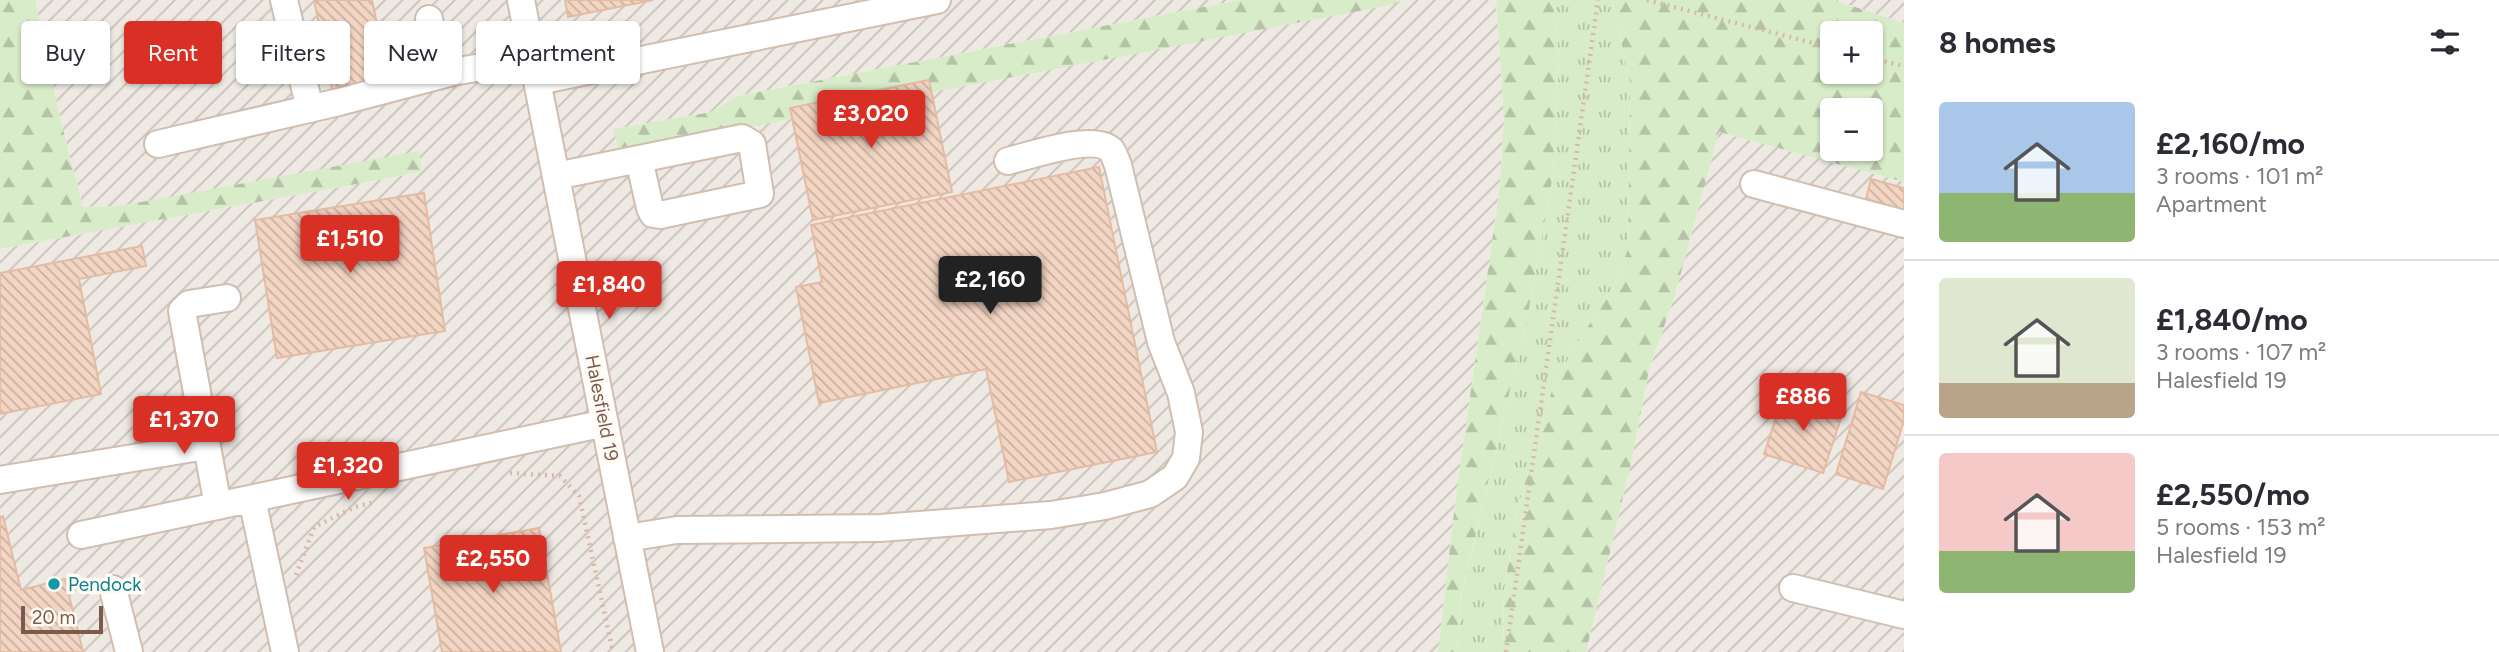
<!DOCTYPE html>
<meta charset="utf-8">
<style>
:root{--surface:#fff;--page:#f7f7f7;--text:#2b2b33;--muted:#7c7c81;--line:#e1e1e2;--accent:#d93025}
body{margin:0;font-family:Figtree,sans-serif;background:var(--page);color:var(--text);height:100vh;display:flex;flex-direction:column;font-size:26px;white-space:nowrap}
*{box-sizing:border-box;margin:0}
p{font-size:23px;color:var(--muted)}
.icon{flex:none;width:38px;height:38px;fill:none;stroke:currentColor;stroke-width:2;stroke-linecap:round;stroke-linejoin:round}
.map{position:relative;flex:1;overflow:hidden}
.drawer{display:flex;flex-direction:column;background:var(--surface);width:595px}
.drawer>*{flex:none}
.guide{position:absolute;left:21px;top:21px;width:665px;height:63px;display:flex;gap:14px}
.tools{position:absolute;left:1820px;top:21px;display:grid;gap:14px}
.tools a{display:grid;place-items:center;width:63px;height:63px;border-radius:7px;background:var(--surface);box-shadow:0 2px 5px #0004;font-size:35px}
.scale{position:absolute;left:21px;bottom:18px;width:82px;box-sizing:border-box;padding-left:7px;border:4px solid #7a5c4d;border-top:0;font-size:19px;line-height:24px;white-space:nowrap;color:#7a5c4d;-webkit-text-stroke:5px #fffaf3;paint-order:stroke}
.price{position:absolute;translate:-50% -60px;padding:0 16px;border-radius:7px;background:var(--accent);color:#fff;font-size:23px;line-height:46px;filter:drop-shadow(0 2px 4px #0008)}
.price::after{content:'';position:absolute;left:50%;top:42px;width:21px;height:16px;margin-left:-10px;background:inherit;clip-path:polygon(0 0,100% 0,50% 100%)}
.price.current{background:#222;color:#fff}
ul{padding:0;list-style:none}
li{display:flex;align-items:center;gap:21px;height:175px;padding:0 35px}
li+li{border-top:2px solid var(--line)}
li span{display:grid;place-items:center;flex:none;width:196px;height:140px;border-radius:7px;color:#555}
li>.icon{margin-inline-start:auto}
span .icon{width:84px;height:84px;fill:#fffc;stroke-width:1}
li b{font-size:30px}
h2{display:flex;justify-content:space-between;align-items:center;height:84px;padding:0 35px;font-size:30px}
.pill{padding:0 24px;border-radius:7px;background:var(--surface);box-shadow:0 2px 5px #0004;font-size:24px;line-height:63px}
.pill.current{background:var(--accent);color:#fff}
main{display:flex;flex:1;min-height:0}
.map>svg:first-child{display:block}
</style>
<main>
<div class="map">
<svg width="1904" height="652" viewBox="0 0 1904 652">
<defs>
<pattern id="industrial-furrows" width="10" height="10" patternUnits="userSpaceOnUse" patternTransform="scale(1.75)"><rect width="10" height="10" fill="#efe9e4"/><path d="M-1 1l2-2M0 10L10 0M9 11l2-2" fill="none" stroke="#c7c0bb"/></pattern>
<pattern id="grass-tufts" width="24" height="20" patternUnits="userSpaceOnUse" patternTransform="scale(1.75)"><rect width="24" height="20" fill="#d8ecc9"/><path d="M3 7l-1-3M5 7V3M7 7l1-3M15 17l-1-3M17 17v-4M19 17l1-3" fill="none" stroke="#b4c2a5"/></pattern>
<pattern id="forest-firs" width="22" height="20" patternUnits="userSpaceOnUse" patternTransform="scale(1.75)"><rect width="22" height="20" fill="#d8ecc9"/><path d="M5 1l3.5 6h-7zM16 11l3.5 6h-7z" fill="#b4c2a5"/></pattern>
<pattern id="building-back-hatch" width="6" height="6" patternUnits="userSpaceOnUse" patternTransform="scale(1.75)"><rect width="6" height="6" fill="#f3d5c3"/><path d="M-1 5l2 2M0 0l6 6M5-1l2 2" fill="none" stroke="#cab0a1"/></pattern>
</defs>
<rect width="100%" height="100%" fill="#fdf6ec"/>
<path fill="url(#industrial-furrows)" d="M35,0h1204l-502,96 -26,16 -97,17 777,-124 11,-5h94l8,121 -5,71 -43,303 -18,157h-1438v-403l422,-77 -303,34 -36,1 -23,-89z
M1834,0h70v23z
M1719,132l185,50v470h-318l45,-188 18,-94 26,-75z"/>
<path fill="url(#grass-tufts)" d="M1553,0h59l18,82 -2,167 -14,36 -44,70 -18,35 -35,120 -13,81 -1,61h-46l3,-51 68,-287 25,-139 6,-118z"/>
<path fill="url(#forest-firs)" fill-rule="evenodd" d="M0,0h35l25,118 23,89 36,-1 300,-55 3,21 -422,77z
M1239,0h163l-11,5 -772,147 -6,-23 98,-17 26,-16z
M1496,0h57l6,57 -6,118 -25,139 -68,286 -3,52h-19l18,-157 43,-303 5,-71z
M1612,0h222l70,23v159l-185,-50 -44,163 -26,75 -18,94 -45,188h-83l1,-61 13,-81 35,-120 18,-35 44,-70 14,-36 2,-167zM1832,33h39v39h-39zM1832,110h39v39h-39z"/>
<path fill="url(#building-back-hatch)" stroke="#e6bba3" stroke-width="2" d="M314,0h58l17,82 -56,12z
M565,0h88l-85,17z
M929,80l23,112 -139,28 -23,-112z
M1099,167l58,285 -148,30 -23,-113 -167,34 -23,-116 26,-5 -11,-57z
M1871,179l33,9v28l-16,-4 2,-6 -24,-7z
M424,193l21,138 -168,27 -22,-138z
M142,246l4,20 -67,13 22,115 -101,20v-141z
M1861,392l43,13v15l-21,69 -47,-15z
M1784,393l59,19 -20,61 -59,-19z
M3,516l18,74 44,-11 18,73h-83v-135z
M539,528l22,124h-119l-18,-104z"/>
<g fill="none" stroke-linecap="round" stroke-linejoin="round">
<defs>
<path id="minor" d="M284,0l26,109
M521,0l129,652
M429,19l10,56
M538,81l399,-81
M158,144l181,-42 114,-30 80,-14
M556,176l186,-38 10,6 8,50 -100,21 -7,-1 -3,-6 -11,-49
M1754,184l150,40
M0,480l206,-34
M252,499l33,153
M218,506l-36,-195 7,-7 38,-6
M81,535l524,-112
M627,538l50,-8 203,-2 171,-13 54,-9 45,-12 25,-17 11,-19 3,-26 -8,-39 -20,-51 -43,-177c-2,-4 -4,-12 -7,-15 -17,-17 -82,6 -103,11
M1793,588l111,27
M113,589l16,63"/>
</defs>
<use href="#minor" stroke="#d1beb0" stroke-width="30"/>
<path stroke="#d9b8a5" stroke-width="4.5" stroke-dasharray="2 5" stroke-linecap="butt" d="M1647,0l185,48
M1871,58l33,8
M510,473l50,3 19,20 34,156
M296,575l18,-48 41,-20 20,-5
M1506,652l92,-652"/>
<use href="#minor" stroke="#fff" stroke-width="26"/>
</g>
<circle fill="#0f9aa8" stroke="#fffaf3" stroke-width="2.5" cx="54" cy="584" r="7"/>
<g text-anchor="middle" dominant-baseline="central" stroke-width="7" stroke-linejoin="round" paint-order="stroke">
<g font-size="19" fill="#7a5c4d" stroke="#fffaf3">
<text transform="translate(602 408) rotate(79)">Halesfield 19</text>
</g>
<g font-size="19" fill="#0d838f" stroke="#fffaf3" text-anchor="start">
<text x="68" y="584">Pendock</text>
</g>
</g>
</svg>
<div class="tools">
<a>+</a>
<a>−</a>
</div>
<div class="scale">20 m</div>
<b class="price" style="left:871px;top:150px">£3,020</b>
<b class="price" style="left:350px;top:275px">£1,510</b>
<b class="price current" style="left:990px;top:316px">£2,160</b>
<b class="price" style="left:609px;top:321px">£1,840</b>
<b class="price" style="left:1803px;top:433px">£886</b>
<b class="price" style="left:184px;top:456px">£1,370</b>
<b class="price" style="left:348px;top:502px">£1,320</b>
<b class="price" style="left:493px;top:595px">£2,550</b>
<div class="guide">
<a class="pill">Buy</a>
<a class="pill current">Rent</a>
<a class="pill">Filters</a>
<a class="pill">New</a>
<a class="pill">Apartment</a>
</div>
</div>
<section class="drawer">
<h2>8 homes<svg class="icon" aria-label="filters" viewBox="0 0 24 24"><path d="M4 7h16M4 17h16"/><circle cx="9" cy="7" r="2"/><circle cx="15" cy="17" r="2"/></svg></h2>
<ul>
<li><span style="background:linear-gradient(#a9c7e8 65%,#8fb573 0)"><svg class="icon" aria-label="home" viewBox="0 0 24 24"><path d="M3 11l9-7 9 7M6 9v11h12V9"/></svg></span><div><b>£2,160/mo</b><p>3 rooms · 101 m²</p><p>Apartment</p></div></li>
<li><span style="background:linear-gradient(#dfe7d0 75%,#b9a48a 0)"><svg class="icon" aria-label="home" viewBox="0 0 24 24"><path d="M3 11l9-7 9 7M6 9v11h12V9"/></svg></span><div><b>£1,840/mo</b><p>3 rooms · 107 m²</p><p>Halesfield 19</p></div></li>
<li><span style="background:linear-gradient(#f6c9c9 70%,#8fb573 0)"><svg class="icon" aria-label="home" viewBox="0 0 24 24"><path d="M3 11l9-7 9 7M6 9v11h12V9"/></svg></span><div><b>£2,550/mo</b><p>5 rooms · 153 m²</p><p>Halesfield 19</p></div></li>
</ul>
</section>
</main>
